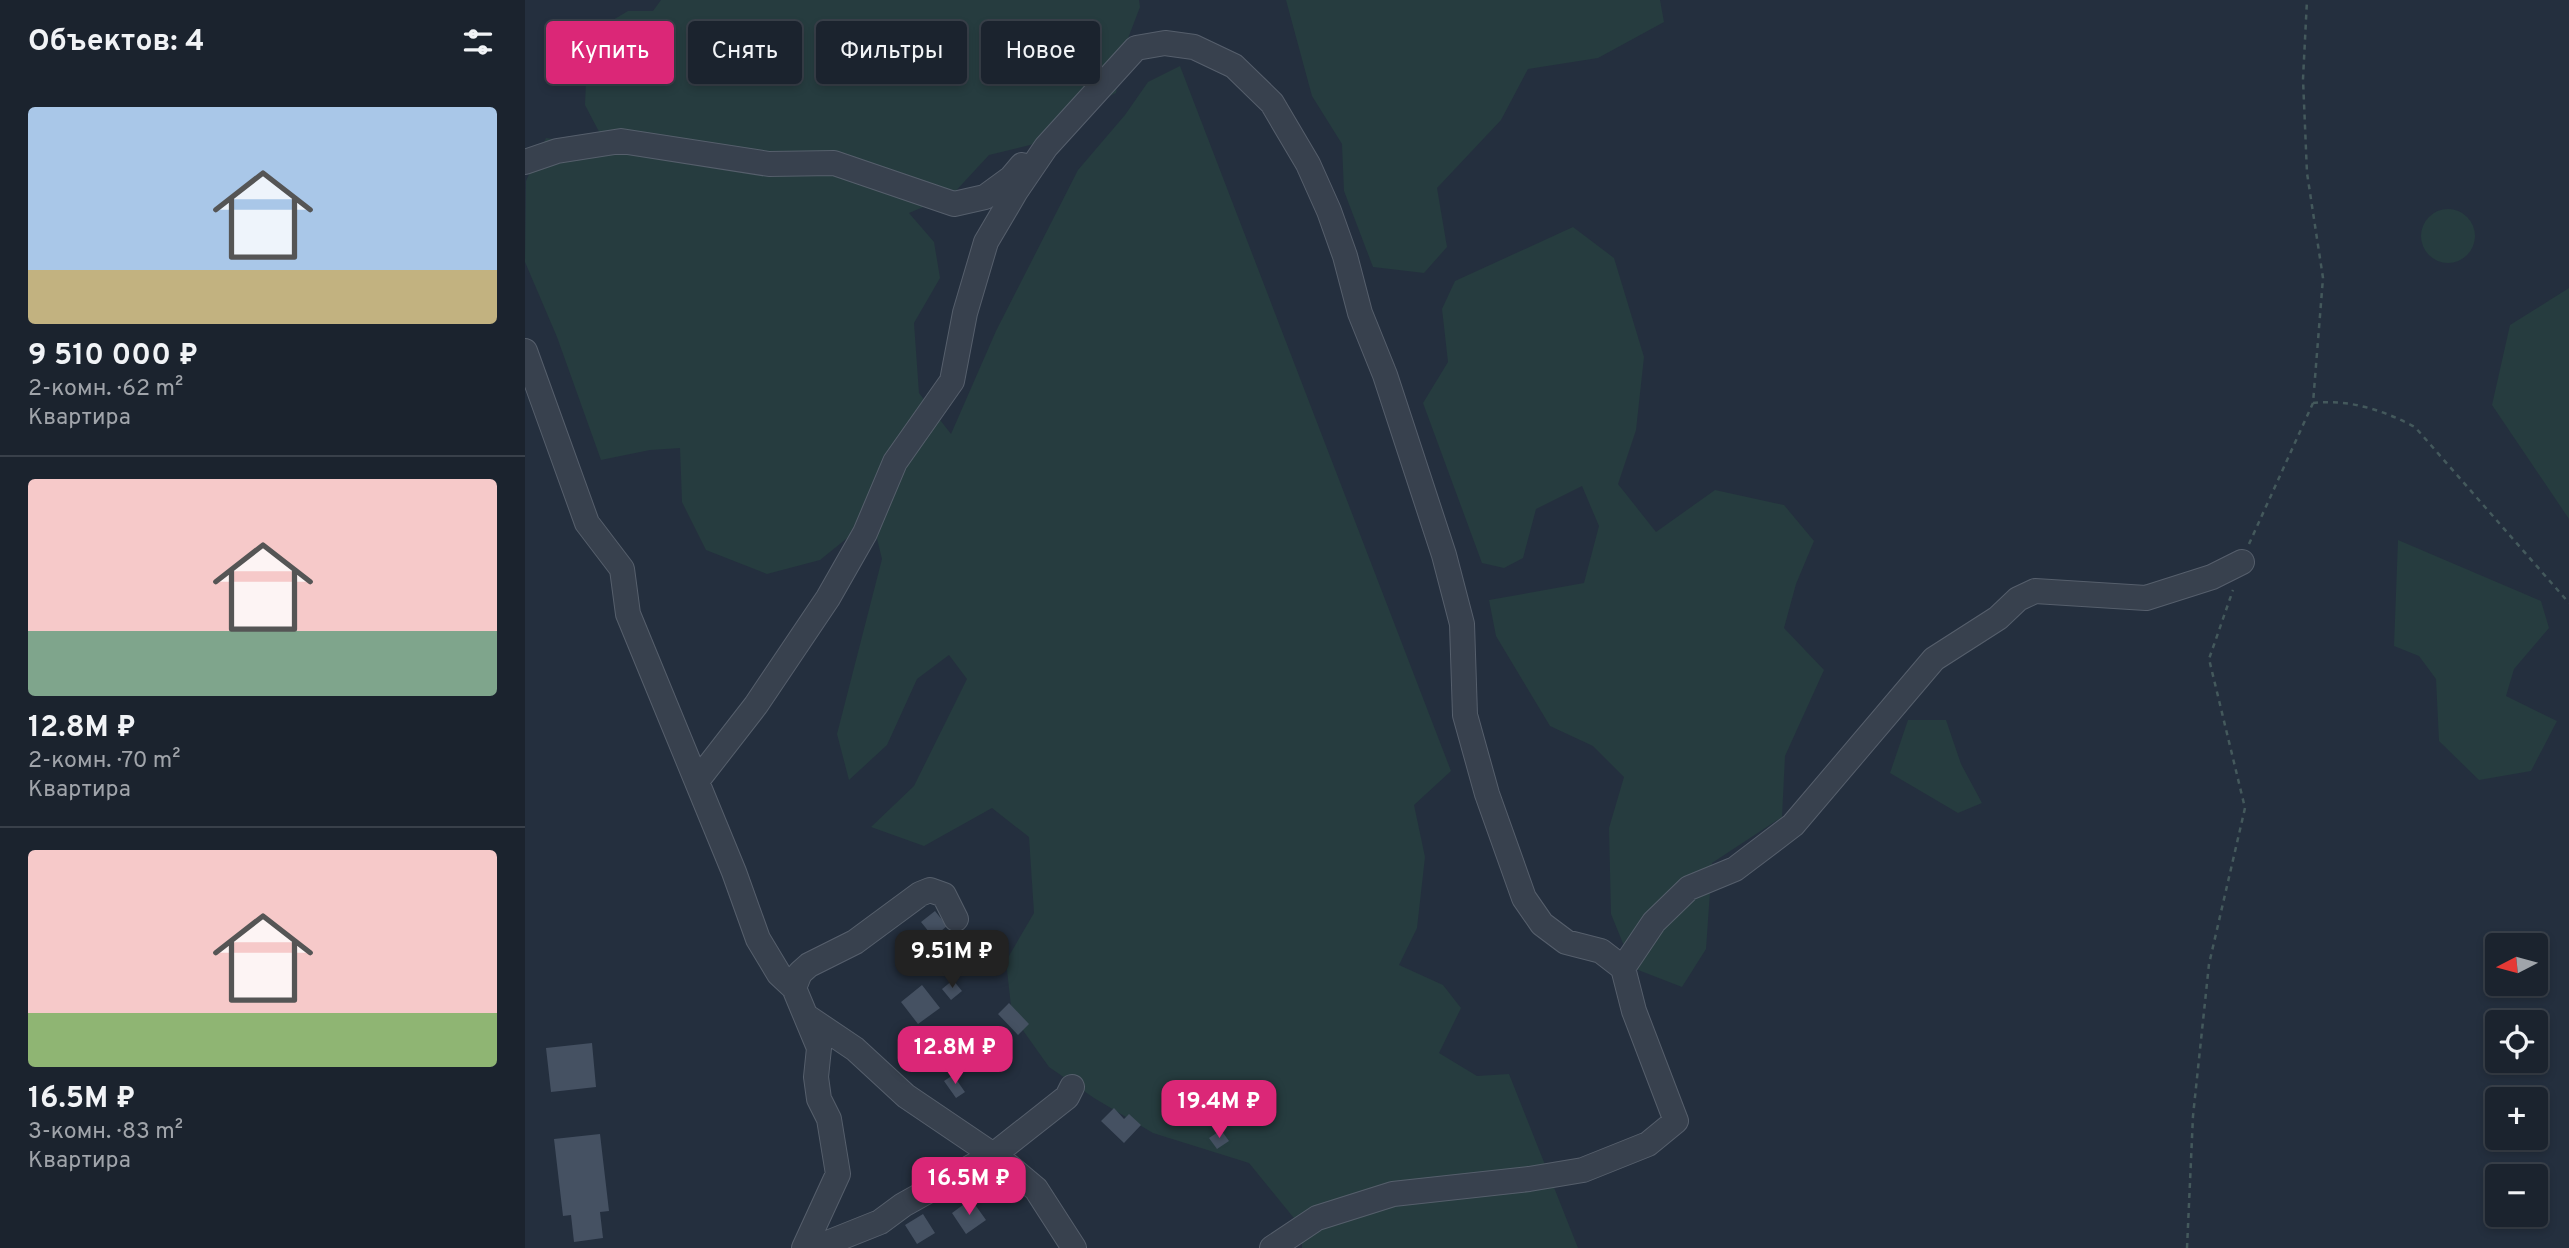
<!DOCTYPE html>
<html lang="ru">
<meta charset="utf-8">
<style>
:root{--surface:#1b232e;--page:#242b36;--text:#f1f3f6;--muted:#a0a4aa;--line:#39404a;--accent:#db2777}
body{margin:0;font-family:Overpass,sans-serif;background:var(--page);color:var(--text);height:100vh;display:flex;flex-direction:column;font-size:26px;white-space:nowrap}
*{box-sizing:border-box;margin:0}
p{font-size:23px;color:var(--muted)}
.icon{flex:none;width:38px;height:38px;fill:none;stroke:currentColor;stroke-width:2;stroke-linecap:round;stroke-linejoin:round}
.map{position:relative;flex:1;overflow:hidden}
.panel{display:flex;flex-direction:column;background:var(--surface);width:525px}
.panel>*{flex:none}
.guide{position:absolute;left:21px;top:21px;width:665px;height:63px;display:flex;gap:14px}
.needle{width:46px;rotate:264deg}
.fabs{position:absolute;left:1960px;top:933px;display:grid;gap:14px}
.fabs a{display:grid;place-items:center;width:63px;height:63px;border-radius:7px;background:var(--surface);box-shadow:0 4px 10px #0003,0 0 0 2px var(--line);font-size:35px}
.price{position:absolute;translate:-50% -60px;padding:0 16px;border-radius:14px;background:var(--accent);color:#fff;font-size:23px;line-height:46px;filter:drop-shadow(0 2px 4px #0008)}
.price::after{content:'';position:absolute;left:50%;top:42px;width:21px;height:16px;margin-left:-10px;background:inherit;clip-path:polygon(0 0,100% 0,50% 100%)}
.price.current{background:#222;color:#fff}
ul{padding:0;list-style:none}
li{display:grid;align-content:center;gap:14px;height:371px;padding:0 28px}
li+li{border-top:2px solid var(--line)}
li span{display:grid;place-items:center;height:217px;border-radius:7px;color:#555}
li>.icon{margin-inline-start:auto}
span .icon{width:126px;height:126px;fill:#fffc;stroke-width:1}
li b{font-size:30px}
h2{display:flex;justify-content:space-between;align-items:center;height:84px;padding:0 28px;font-size:30px}
.tag{padding:0 24px;border-radius:7px;background:var(--surface);box-shadow:0 4px 10px #0003,0 0 0 2px var(--line);font-size:24px;line-height:63px}
.tag.current{background:var(--accent);color:#fff}
main{display:flex;flex:1;min-height:0}
.map>svg:first-child{display:block}
</style>
<main>
<section class="panel">
<h2>Объектов: 4<svg class="icon" aria-label="filters" viewBox="0 0 24 24"><path d="M4 7h16M4 17h16"/><circle cx="9" cy="7" r="2"/><circle cx="15" cy="17" r="2"/></svg></h2>
<ul>
<li><span style="background:linear-gradient(#a9c7e8 75%,#c2b280 0)"><svg class="icon" aria-label="home" viewBox="0 0 24 24"><path d="M3 11l9-7 9 7M6 9v11h12V9"/></svg></span><div><b>9 510 000 ₽</b><p>2-комн. · 62 m²</p><p>Квартира</p></div></li>
<li><span style="background:linear-gradient(#f6c9c9 70%,#7fa58c 0)"><svg class="icon" aria-label="home" viewBox="0 0 24 24"><path d="M3 11l9-7 9 7M6 9v11h12V9"/></svg></span><div><b>12.8M ₽</b><p>2-комн. · 70 m²</p><p>Квартира</p></div></li>
<li><span style="background:linear-gradient(#f6c9c9 75%,#8fb573 0)"><svg class="icon" aria-label="home" viewBox="0 0 24 24"><path d="M3 11l9-7 9 7M6 9v11h12V9"/></svg></span><div><b>16.5M ₽</b><p>3-комн. · 83 m²</p><p>Квартира</p></div></li>
</ul>
</section>
<div class="map">
<svg width="2044" height="1248" viewBox="0 0 2044 1248">
<rect width="100%" height="100%" fill="#242f3e"/>
<path fill="#263c3f" d="M136,0h478l1,7 -18,47 -6,39 -26,12 -48,37 -53,13 -37,40 -43,18 25,29 6,36 -26,45 5,70 32,41 45,-103 82,-161 47,-55 23,-33 32,-16 271,705 -37,34 11,52 -8,71 -18,37 44,20 18,23 -22,45 38,23 32,-2 69,174h-276v-20l-53,-65 -96,-30 -59,-35 -45,-31 -37,-52 -6,-54 28,-48 -5,-76 -37,-29 -68,38 -53,-19 43,-41 53,-107 -18,-24 -32,24 -30,66 -38,35 -12,-46 45,-175 -10,-41 -52,42 -53,14 -61,-24 -24,-48 -2,-54 -30,2 -49,10 -44,-123 -32,-75 1,-81 20,-43 61,9 -22,-42 3,-70 40,-24h25z
M761,0h374l4,22 -66,36 -70,11 -27,51 -64,68 10,59 -23,26 -51,-6 -29,-76 -2,-47 -30,-48z
M1896 236a27 27 0 1 1 54 0a27 27 0 1 1-54 0Z
M1048,227l41,31 30,99 -8,73 -18,54 38,48 59,-42 69,15 30,36 -18,43 -12,44 40,42 -39,86 -3,61 -70,46 -6,86 -24,38 -49,-19 -22,-54 -2,-86 15,-51 -31,-31 -43,-20 -54,-90 -7,-36 95,-17 15,-57 -17,-40 -46,23 -13,49 -19,10 -22,-5 -59,-160 25,-41 -6,-53 13,-28z
M2044,288v231l-77,-114 18,-80z
M1873,540l143,61 8,27 -35,41 -8,27 51,25 -26,50 -52,9 -40,-39 -3,-62 -17,-23 -25,-10z
M1383,720h38l15,44 21,39 -24,10 -68,-40z"/>
<path fill="#455162" d="M410,911l12,15 -6,5 25,31 -8,6 -37,-46z
M428,980l9,11 -11,9 -9,-11z
M397,985l18,23 -22,16 -17,-22z
M484,1003l20,21 -11,11 -20,-21z
M67,1043l4,44 -45,5 -5,-44z
M428,1075l12,17 -9,6 -12,-17z
M589,1108l10,11 5,-5 12,11 -17,18 -23,-22z
M696,1130l8,11 -12,8 -8,-11z
M75,1134l9,77 -9,1 3,26 -29,4 -3,-27 -8,1 -9,-77z
M446,1199l15,21 -20,14 -14,-21z
M398,1214l12,19 -18,11 -12,-19z"/>
<g fill="none" stroke-linecap="round" stroke-linejoin="round">
<defs>
<path id="minor" d="M0,162l32,-11 64,-10 148,23 65,-1 120,41 31,-7 26,-19 11,-13
M0,351l62,172 35,46 6,45 106,258 24,67 21,35 15,14 25,60 -3,29 3,22 10,20 9,55 -34,74
M172,781l59,-76 72,-107 37,-65 30,-71 57,-81 13,-68 21,-71 30,-51 30,-44 90,-99 29,-5 29,4 40,19 38,37 36,61 21,47 16,45 15,57 25,62 59,180 18,69 3,91 22,79 37,104 18,26 24,18 35,9 22,17
M269,988l6,-15 9,-8 46,-23 65,-48 10,-4 14,5 12,24
M284,1018l46,31 51,47 99,67 31,26 38,59
M290,1248l65,-26 23,-17 93,-52 71,-56 5,-10
M747,1248l45,-30 76,-24 136,-15 54,-9 65,-26 28,-23 -42,-110 -11,-43 31,-46 35,-34 46,-19 58,-44 141,-166 64,-41 20,-19 17,-8 111,7 66,-21 30,-15"/>
</defs>
<use href="#minor" stroke="#565f6c" stroke-width="26"/>
<path stroke="#44595c" stroke-width="2.5" stroke-dasharray="5 5" stroke-linecap="butt" d="M1788,403c36,-4 70,7 102,24l154,176
M1724,544l64,-141 10,-125 -16,-105 -4,-94 4,-79
M1662,1248l6,-132 16,-152 36,-156 -36,-149 24,-69"/>
<use href="#minor" stroke="#38414e" stroke-width="24"/>
</g>
</svg>
<div class="fabs">
<a><svg class="needle" viewBox="-14 -14 28 28"><path d="M0-13l5 13h-10z" fill="#e53935"/><path d="M0 13l5-13h-10z" fill="#a0a4aa"/></svg></a>
<a><svg class="icon" aria-label="locate" viewBox="0 0 24 24"><circle cx="12" cy="12" r="6"/><path d="M12 2v4M12 18v4M2 12h4M18 12h4"/></svg></a>
<a>+</a>
<a>−</a>
</div>
<b class="price current" style="left:427px;top:990px">9.51M ₽</b>
<b class="price" style="left:430px;top:1086px">12.8M ₽</b>
<b class="price" style="left:694px;top:1140px">19.4M ₽</b>
<b class="price" style="left:444px;top:1217px">16.5M ₽</b>
<div class="guide">
<a class="tag current">Купить</a>
<a class="tag">Снять</a>
<a class="tag">Фильтры</a>
<a class="tag">Новое</a>
</div>
</div>
</main>
